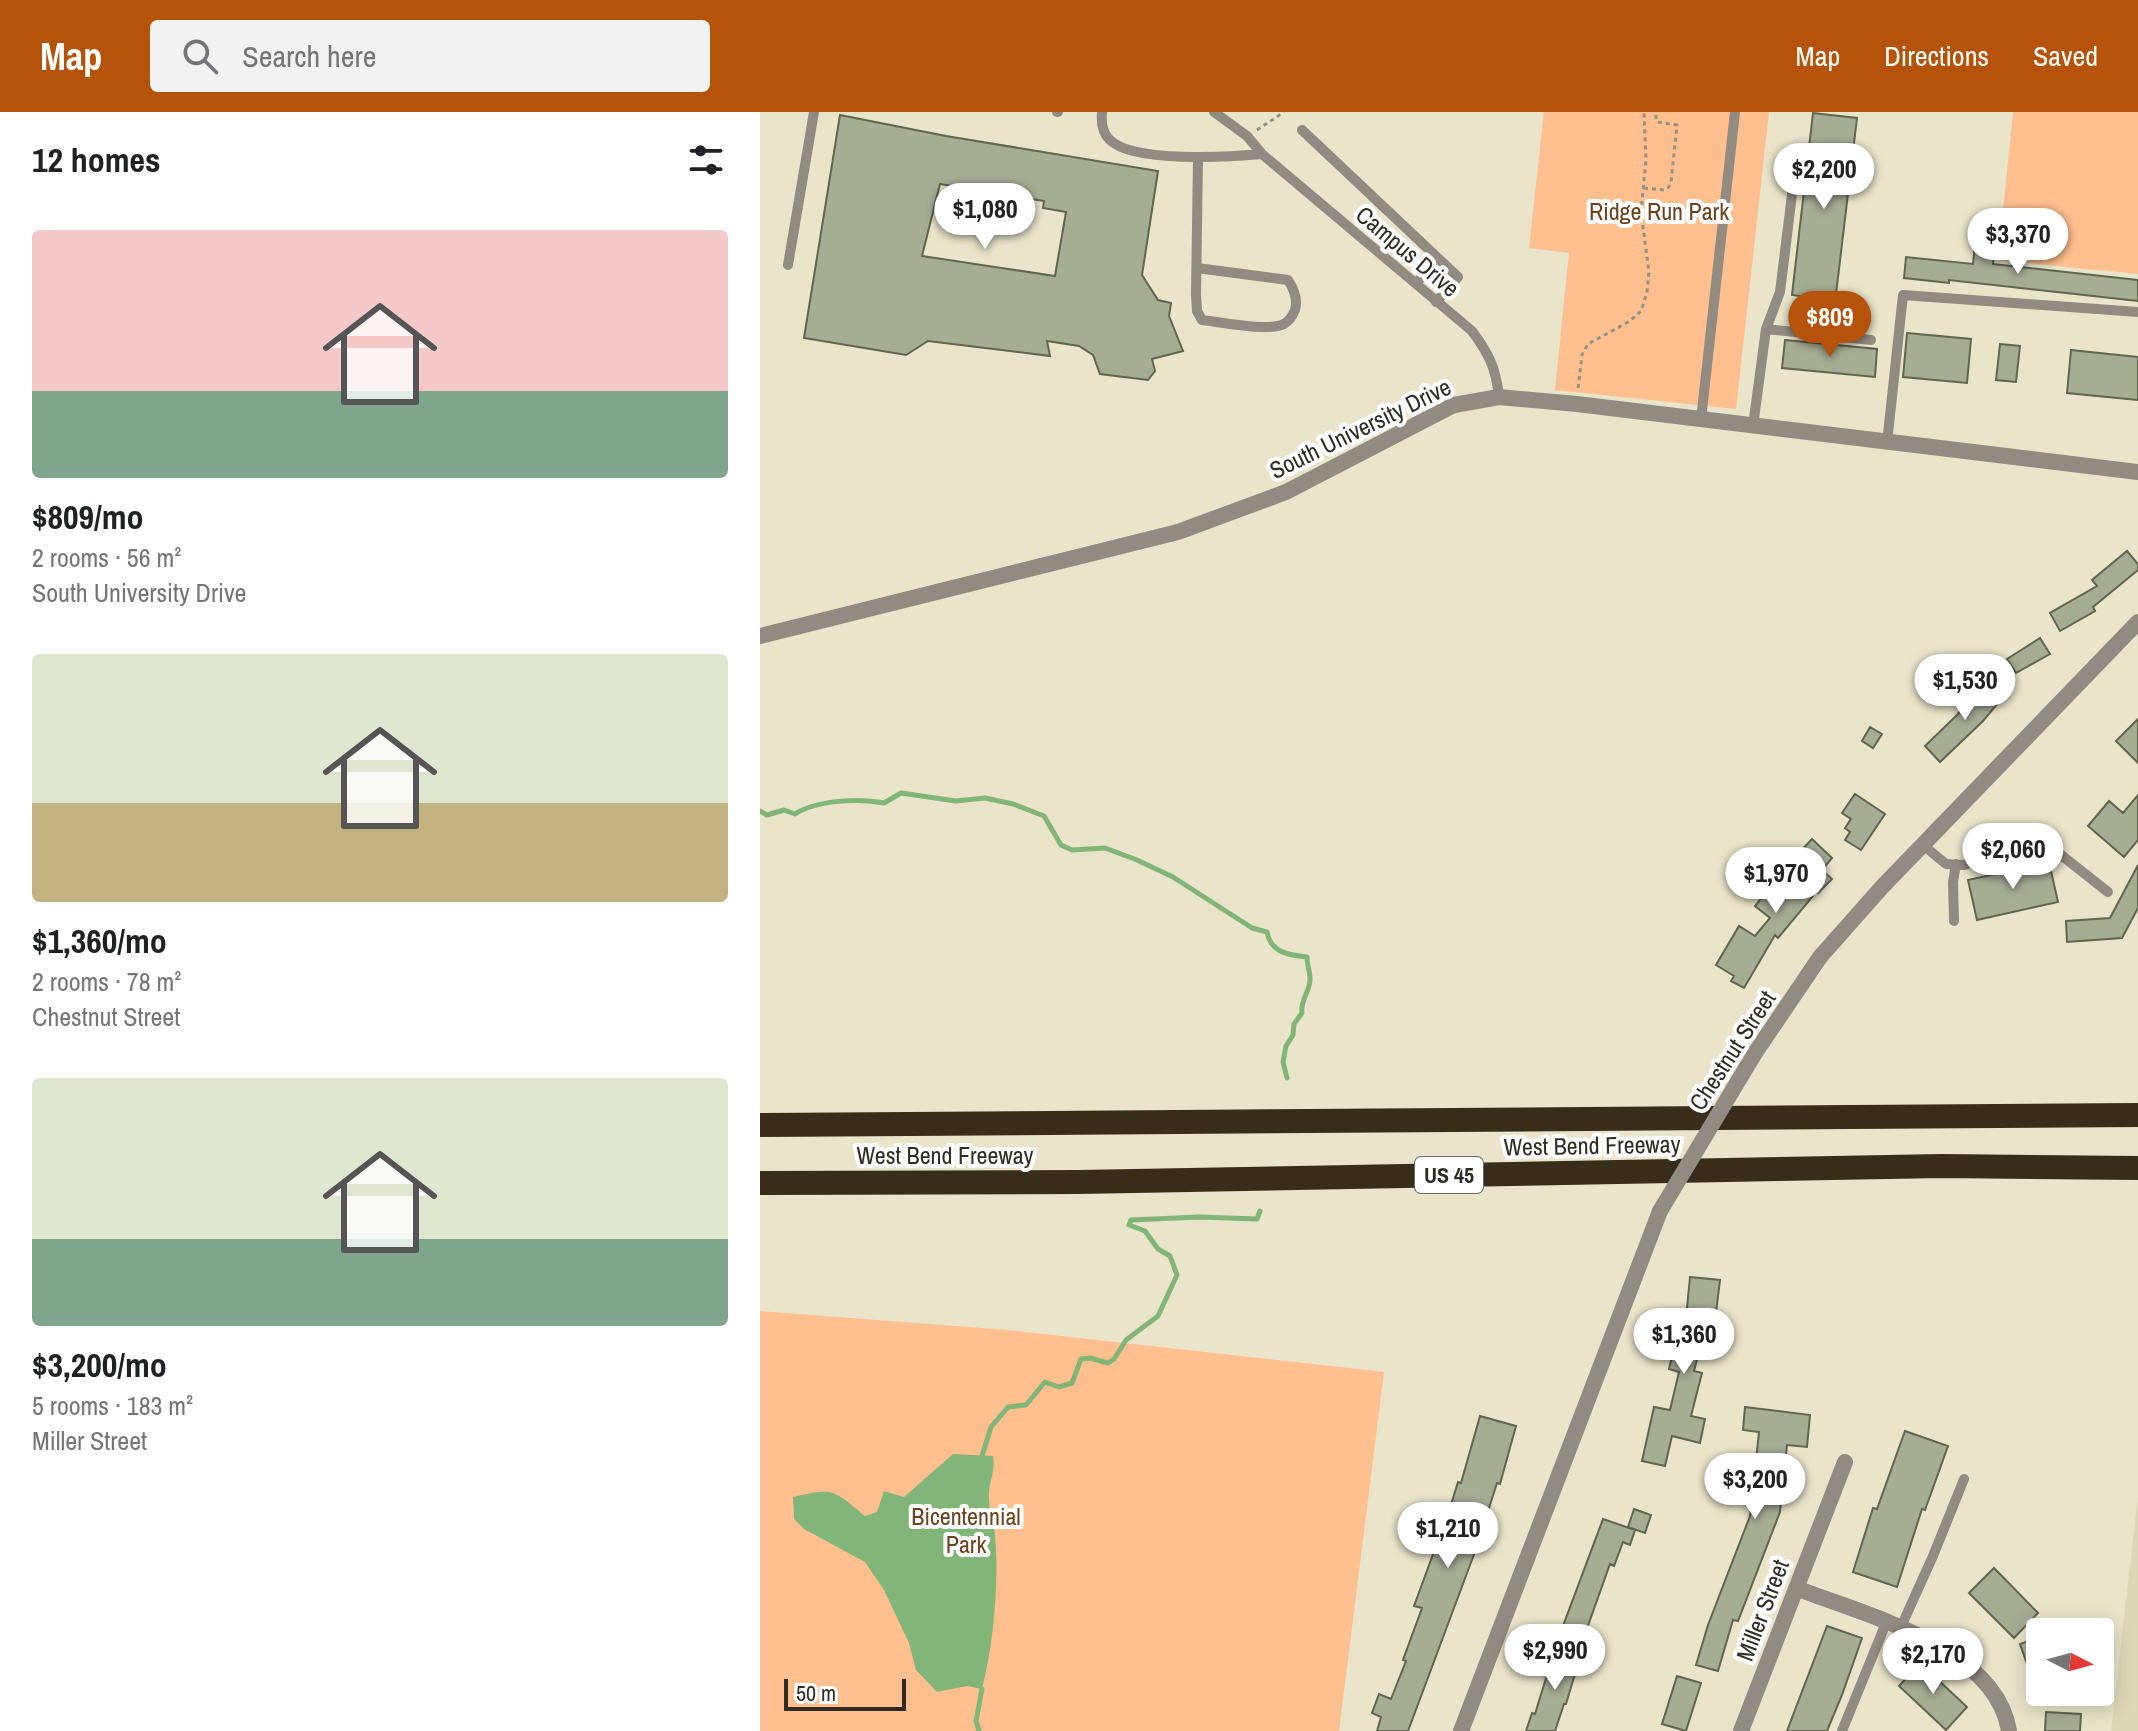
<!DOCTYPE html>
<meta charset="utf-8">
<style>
:root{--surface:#fff;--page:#f2f2f2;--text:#202124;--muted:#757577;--accent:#b45309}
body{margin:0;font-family:"Archivo Narrow",sans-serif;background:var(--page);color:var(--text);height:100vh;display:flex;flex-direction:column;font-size:30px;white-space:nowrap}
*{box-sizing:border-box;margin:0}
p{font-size:26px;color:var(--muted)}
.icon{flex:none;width:44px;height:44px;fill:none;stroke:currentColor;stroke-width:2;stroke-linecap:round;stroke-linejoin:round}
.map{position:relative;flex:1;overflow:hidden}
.details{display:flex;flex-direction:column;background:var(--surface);width:760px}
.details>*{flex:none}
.needle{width:52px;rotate:96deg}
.fabs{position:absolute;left:1266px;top:1506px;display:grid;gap:16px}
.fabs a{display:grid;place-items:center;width:88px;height:88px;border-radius:8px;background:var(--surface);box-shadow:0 4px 20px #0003;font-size:40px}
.scale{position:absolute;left:24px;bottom:20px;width:122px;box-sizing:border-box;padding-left:8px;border:4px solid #2e2c23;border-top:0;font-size:22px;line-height:28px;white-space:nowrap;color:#2e2c23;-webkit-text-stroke:6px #fff;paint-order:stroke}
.price{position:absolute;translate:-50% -68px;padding:0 18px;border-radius:28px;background:#fff;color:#222;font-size:26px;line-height:52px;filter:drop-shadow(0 2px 4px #0008)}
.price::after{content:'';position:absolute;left:50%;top:48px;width:24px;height:18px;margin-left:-12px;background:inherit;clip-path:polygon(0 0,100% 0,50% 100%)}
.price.selected{background:var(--accent);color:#fff}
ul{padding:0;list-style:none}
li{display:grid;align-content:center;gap:16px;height:424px;padding:0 32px}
li span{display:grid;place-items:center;height:248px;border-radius:8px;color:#555}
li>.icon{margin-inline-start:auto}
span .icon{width:144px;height:144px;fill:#fffc;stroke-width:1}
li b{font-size:34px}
h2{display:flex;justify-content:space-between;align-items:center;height:96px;padding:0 32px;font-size:34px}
header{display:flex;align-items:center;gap:48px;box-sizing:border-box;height:112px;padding:0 40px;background:var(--accent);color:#fff}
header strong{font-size:38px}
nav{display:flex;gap:44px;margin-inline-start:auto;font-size:28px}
.search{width:560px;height:72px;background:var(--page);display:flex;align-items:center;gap:20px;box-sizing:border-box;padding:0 28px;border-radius:8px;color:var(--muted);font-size:30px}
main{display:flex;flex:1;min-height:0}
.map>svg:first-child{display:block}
</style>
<header>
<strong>Map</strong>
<div class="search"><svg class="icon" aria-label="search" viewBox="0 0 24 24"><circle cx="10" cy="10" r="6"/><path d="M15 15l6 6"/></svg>Search here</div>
<nav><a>Map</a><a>Directions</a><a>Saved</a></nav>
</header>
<main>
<section class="details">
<h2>12 homes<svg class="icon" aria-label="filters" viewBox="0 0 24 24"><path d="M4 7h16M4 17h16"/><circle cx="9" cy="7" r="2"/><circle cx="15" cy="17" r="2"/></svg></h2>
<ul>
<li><span style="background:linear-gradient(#f6c9c9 65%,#7fa58c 0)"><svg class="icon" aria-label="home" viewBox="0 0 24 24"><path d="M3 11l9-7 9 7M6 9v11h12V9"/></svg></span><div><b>$809/mo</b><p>2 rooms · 56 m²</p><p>South University Drive</p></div></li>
<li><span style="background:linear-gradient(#dfe7d0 60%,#c2b280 0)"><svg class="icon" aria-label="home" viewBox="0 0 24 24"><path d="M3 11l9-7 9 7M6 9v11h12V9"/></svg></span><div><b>$1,360/mo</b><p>2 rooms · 78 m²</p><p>Chestnut Street</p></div></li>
<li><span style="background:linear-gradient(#dfe7d0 65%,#7fa58c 0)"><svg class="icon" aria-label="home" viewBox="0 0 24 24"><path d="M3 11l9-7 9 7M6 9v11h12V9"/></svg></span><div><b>$3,200/mo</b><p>5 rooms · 183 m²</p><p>Miller Street</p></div></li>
</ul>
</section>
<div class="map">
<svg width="1378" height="1619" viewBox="0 0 1378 1619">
<rect width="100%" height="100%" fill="#e9e4ca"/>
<path fill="#ddd8b7" d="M1378,1384v235h-27z"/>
<path fill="#ffbf8f" d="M784,0h225l-33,297 -181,-19 14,-137 -40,-5z
M1253,0h125v162l-140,-14z
M0,1199l248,19 376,42 -45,359h-579z"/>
<path fill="#82b678" d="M193,1342l40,2c3,16 -5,27 -4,42 0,13 5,24 6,37 4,48 -1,107 -13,154l-15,-3 -30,6 -21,-22 -7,-27 -25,-53 -19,-28 -61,-33 -10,-10 -1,-22c42,-10 40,-7 72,19l12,-4 7,-21 20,6z"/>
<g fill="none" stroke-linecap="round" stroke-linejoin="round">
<path stroke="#82b678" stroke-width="5" d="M0,699l7,4 17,-5 11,4c21,-14 65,-16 89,-11l17,-10 55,8 29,-3 28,6 31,12 17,29 11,5 33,-2 32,12 36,17 79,51 15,4c4,21 22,23 40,25 0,8 3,14 3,22 0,13 -10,21 -8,34l-8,11 -1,11 -7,11 -3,16 4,16
M222,1344l9,-29 17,-20 18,-2 19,-23 14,5 13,-4 9,-24 9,-1 18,5 6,-4 12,-19 32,-24 19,-41 -7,-19 -12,-7 -13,-18 -16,-6 2,-5 68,-3 58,2 3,-8
M219,1619l-3,-10 6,-32"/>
</g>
<path fill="#a6ad95" stroke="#606650" stroke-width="2" fill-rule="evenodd" d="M1053,1l44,5 -23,193 -35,-4 1,-11 -8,-1z
M80,3l106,21 212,35 -16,104 16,25 13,3 -2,13 14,35 -31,8 3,12 -7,9 -48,-6 -7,-19 -14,-9 -32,-5 3,15 -122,-15 -22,14 -102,-17zM180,72l104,17 -1,7 23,4 -11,64 -133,-20z
M1216,124l20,2 -3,26 145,16v21l-189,-21v3l-45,-5 2,-21 67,7z
M1147,221l64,6 -4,44 -64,-6z
M1025,228l92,9 -2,28 -93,-9z
M1240,232l20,2 -4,36 -20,-2z
M1311,238l67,7v43l-71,-7z
M1367,439l11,13v6l-45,37 2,4 -35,20 -10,-18 47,-27 -5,-6z
M1280,526l10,16 -34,19 -9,-14z
M1226,569l18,15 -21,25 -43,41 -15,-16 32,-31z
M1378,607v44l-22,-22z
M1110,615l12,7 -9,14 -11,-7z
M1095,682l30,20 -24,36 -16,-10 5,-8 -5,-4 6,-9 -9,-6z
M1378,683v45l-14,17 -36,-31 21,-25 14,12z
M1052,727l20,19 -10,12 10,9 -14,14 -1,-2 -39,47 -3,-3 -31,53 -13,-7 3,-5 -18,-11 23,-39 16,10 15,-18 -15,-12 14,-17 14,12 19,-23 -14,-13z
M1289,750l9,40 -81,18 -9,-40z
M1378,753v43l-16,30 -55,4 -1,-21 44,-3z
M930,1165l30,3 -5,41 -8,-1 -13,51 8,2 -11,43 14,3 -5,24 -28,-7 -7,30 -23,-5 12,-54 16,3 9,-38 -10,-3 10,-42 6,1z
M985,1295l65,8 -3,32 -20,-2 -7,67 -42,109 -5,-1 -15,51 -22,-6 12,-40 42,-109 9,-84 -16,-2z
M720,1304l36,10 -16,58 -3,-1 -21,66 -68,182h-31l4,-14 -9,-4 7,-19 12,5 15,-38 -3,-1 19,-52 -8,-2 21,-57 2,1 21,-68 3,1z
M1145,1319l43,15 -23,64 -3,-1 -25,78 -44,-15 20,-64 4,1z
M874,1397l17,6 -6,18 -17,-6z
M843,1407l32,11 -5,15 -7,-3 -9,24 -4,-2 -25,70 -22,-8z
M1234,1456l44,45 -24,25 -45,-45z
M1067,1514l35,12 -20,57 -15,36h-40z
M1280,1525v57l-2,1 -18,-51z
M795,1537l25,8 -14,47h-2l-9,27h-29l6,-18 3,1z
M1160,1551l47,44 -21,23 -47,-44z
M917,1564l24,7 -15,48 -24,-7z
M1286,1600l35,2 -1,17h-35z"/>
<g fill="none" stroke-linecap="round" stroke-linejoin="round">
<path stroke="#94917f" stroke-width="3" stroke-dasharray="4 4" stroke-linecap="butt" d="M497,18l27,-18
M884,76l20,2 5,-3 2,-5 6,-57 -20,-3 -2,-10
M818,276l4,-33 6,-11 42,-23 11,-10 6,-19 2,-20 -8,-60 5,-52 -2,-48"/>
<path stroke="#928b82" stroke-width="10" d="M297,0h1
M342,0c-1,11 0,21 8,28 23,23 120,17 152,14
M454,0l33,24 15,18 210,177c17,23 24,37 27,66
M542,18l156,147 -22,25
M28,153l26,-153
M437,156l91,12c6,9 10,19 7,30 -2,5 -6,11 -11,14 -15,8 -64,-2 -82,-4l-5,-9 -1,-16 2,-137
M656,172l20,-27
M1006,217l105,11
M941,308l34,-308
M993,314l13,-97 14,-37 17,-138
M1127,331l16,-148 235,17
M1163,733l23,19 18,1 68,-19 19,1 57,45
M1194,809l-1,-39 3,-18
M1140,1517l33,-73 31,-77
M1082,1619l44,-108"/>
<path stroke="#928b82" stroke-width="16" d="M0,524l418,-104 108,-40 168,-87 45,-8 78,7 561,68
M995,941l65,-96 62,-70 256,-265
M1036,1476c69,27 200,59 213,143
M701,1619l199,-520
M981,1619l104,-269"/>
<path stroke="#382c1a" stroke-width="24" d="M0,1013l1378,-10
M0,1071l318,-1 864,-16 196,2"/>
<path stroke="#928b82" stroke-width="16" d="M900,1099l95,-158"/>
</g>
<g text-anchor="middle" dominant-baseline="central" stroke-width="8" stroke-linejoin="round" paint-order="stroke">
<rect fill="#fff" stroke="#6d6b65" stroke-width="2" x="655" y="1045" width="68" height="36" rx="6"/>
<g font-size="22" font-weight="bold" fill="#2e2c23">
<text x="689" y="1063">US 45</text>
</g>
<g font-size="24" fill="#6d411c" stroke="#fff">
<text x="899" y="99">Ridge Run Park</text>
<text x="206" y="1404">Bicentennial<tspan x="206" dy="28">Park</tspan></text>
</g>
<g font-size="24" fill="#2e2c23" stroke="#fff">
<text transform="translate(648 139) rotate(40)">Campus Drive</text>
<text transform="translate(600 316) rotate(-26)">South University Drive</text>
<text transform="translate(972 938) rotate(-57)">Chestnut Street</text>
<text transform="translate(832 1033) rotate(-1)">West Bend Freeway</text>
<text x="185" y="1043">West Bend Freeway</text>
<text transform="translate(1002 1498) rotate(-69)">Miller Street</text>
</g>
</g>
</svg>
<div class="fabs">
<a><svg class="needle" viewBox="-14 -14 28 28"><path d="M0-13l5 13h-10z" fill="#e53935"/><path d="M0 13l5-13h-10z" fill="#757577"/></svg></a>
</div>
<div class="scale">50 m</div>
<b class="price" style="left:1064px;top:99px">$2,200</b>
<b class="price" style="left:225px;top:139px">$1,080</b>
<b class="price" style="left:1258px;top:164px">$3,370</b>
<b class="price selected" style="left:1070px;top:247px">$809</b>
<b class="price" style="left:1205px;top:610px">$1,530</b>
<b class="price" style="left:1253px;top:779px">$2,060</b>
<b class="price" style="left:1016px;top:803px">$1,970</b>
<b class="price" style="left:924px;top:1264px">$1,360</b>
<b class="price" style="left:995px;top:1409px">$3,200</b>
<b class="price" style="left:688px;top:1458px">$1,210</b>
<b class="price" style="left:795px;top:1580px">$2,990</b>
<b class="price" style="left:1173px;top:1584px">$2,170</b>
</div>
</main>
